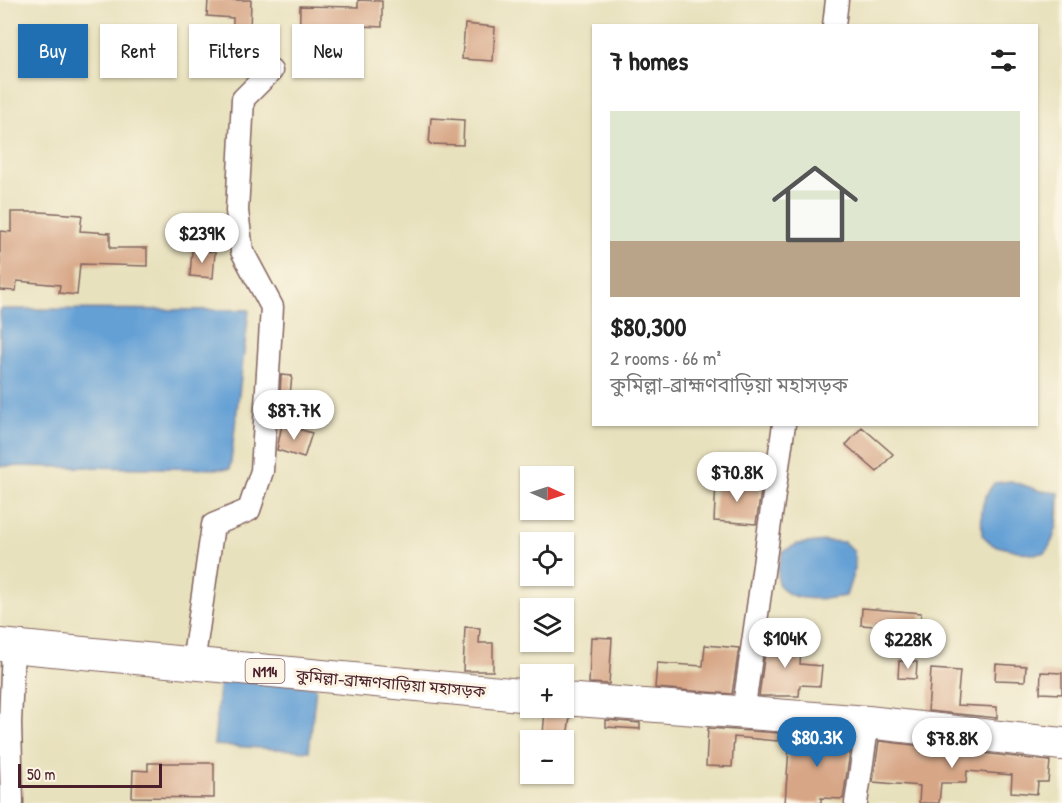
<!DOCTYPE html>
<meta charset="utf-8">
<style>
:root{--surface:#fff;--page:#f2f2f2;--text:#222;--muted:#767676;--accent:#1f6fb2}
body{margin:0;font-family:"Patrick Hand","Noto Sans Bengali",sans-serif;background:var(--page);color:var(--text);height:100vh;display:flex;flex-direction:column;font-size:22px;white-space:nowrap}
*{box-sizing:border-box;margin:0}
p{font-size:20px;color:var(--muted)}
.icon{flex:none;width:33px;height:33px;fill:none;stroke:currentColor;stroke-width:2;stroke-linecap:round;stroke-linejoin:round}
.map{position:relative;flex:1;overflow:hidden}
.details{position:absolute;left:592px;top:24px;width:446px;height:402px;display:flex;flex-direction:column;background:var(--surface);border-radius:0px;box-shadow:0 2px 4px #0004}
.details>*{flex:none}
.banner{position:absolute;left:18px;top:24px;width:484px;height:54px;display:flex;gap:12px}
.needle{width:39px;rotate:93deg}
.tools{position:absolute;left:520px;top:466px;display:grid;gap:12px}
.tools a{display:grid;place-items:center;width:54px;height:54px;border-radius:0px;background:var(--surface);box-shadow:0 2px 4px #0004;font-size:30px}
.scale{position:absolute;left:18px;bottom:15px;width:144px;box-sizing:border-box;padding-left:6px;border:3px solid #4a1f2b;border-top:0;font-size:16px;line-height:21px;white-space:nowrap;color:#4a1f2b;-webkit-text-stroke:4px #fcf5e5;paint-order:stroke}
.price{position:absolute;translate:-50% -51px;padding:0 14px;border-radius:21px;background:#fff;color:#222;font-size:20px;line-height:39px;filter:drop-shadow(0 2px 3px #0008)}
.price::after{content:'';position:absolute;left:50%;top:36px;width:18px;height:14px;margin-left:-9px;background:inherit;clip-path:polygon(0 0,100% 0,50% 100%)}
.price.active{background:var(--accent);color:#fff}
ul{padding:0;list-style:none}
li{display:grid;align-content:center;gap:12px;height:318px;padding:0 18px}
li span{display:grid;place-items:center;height:186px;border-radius:0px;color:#555}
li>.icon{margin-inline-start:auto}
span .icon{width:108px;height:108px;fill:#fffc;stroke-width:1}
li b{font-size:26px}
h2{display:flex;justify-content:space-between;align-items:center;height:72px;padding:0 18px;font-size:26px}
.tag{padding:0 21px;border-radius:0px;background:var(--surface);box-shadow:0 2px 4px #0004;font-size:21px;line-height:54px}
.tag.active{background:var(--accent);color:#fff}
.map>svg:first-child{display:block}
</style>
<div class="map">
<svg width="1062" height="803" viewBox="0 0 1062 803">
<rect width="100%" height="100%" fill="#fcf5e5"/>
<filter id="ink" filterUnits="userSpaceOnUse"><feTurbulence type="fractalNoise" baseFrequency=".0167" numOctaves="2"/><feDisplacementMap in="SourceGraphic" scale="12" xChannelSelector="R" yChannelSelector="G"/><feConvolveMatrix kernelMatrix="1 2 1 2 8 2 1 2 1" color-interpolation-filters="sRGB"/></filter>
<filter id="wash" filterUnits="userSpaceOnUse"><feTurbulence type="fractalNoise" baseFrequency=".008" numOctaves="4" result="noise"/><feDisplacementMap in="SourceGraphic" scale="24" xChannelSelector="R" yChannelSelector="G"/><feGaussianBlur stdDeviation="1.35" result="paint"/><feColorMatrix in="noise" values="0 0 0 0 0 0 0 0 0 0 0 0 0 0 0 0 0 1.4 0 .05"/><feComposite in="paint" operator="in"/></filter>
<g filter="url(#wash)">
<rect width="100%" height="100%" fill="#e8e1bd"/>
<path fill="#65a0d5" stroke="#586080" stroke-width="1.5" d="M0,309l249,1 -19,159 -230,-3z
M1011,481l30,10 18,2c-1,23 0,41 -14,60l-15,1 -37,-9 -11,-10c-1,-23 -2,-33 12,-52z
M825,541l19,1 10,10 1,16 -9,28c-16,3 -43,5 -57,-2 -4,-2 -8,-8 -11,-10v-16l5,-17 15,-7z
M220,676l96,11 -7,64 -95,-6z"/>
<g id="blocks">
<path fill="#d7a686" d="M208,0h43l-2,60 -17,-1 1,-41 -26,-2z
M358,0l24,1v26l-21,-1 -2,39 -60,-2 1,-57 58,1z
M465,24l30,3 -2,34 -31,-2z
M431,118l33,2 -1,25 -34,-1z
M11,212h29l42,3 -2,16 30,2v15h37v18l-67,-2 -3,31 -18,-2 1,-8 -43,-4 -1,10 -16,-1v-59l11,1z
M192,250l23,2 -2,26 -23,-2z
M281,375l11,1 -2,19 -10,-1z
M282,424l30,9 -8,25 -27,-8z
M862,427l31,27 -16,18 -31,-27z
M716,482l46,3 -6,39 -42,-3z
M862,608l59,5 -1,16 -59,-4z
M465,627l15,1 -1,15h14v28h-30z
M768,630l20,2 -2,17 15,1 -1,14 22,2 -2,20 -20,-1 -1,11h-40z
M591,637l21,1 -3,46 -20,-1z
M705,645l34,3 -7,46 -77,-6 2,-25 46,3z
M899,661l18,1 -1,17 -18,-1z
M996,664l30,2 -1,15 -30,-1z
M931,669l29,2 -3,34 40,2v11l-69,-7z
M1041,672l21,1v21l-22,-1z
M545,710h6l3,4 8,3h8l-3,20 -24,-3z
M606,720l34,3v6l-34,-2z
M708,728l71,5 -1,8 -44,-4 -2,30 -26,-1z
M790,734l62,5 -9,60 -22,-1v5h-36z
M879,741l171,20 -2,21h-10l-1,12 -26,-2 1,-17 -45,-4 -1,12h-25l-2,20h-20l1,-17 -47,-4z
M148,763h66v35l-82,-1 1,-27 15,1z"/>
</g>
</g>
<g filter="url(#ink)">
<use href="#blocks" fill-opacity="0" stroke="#81635e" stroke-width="1.5"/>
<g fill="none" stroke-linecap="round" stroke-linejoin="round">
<defs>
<path id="minor" d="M834,26l3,-26
M193,664l20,-139 36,-15 13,-39 10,-164 -30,-56 -5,-40 6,-112 28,-28
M743,713l41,-289
M12,803l-2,-80 3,-76
M856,803l12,-81"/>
<path id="highway" d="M0,645l531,51
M564,699l304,23 194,22"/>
</defs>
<use href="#minor" stroke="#81635e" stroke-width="25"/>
<use href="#highway" stroke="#81635e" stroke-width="34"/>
<use href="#minor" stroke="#fff" stroke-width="22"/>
<use href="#highway" stroke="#fff" stroke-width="32"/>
</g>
</g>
<g text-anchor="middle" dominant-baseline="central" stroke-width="6" stroke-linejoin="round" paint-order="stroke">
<rect fill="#fcf5e5" stroke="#7f5f63" stroke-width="1.5" x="245.5" y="659" width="39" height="24" rx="4.5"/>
<g font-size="15" font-weight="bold" fill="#4a1f2b">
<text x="265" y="671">N114</text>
</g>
<g font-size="16" fill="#4a1f2b" stroke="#fcf5e5">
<text transform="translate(391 683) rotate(5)">কুমিল্লা–ব্রাহ্মণবাড়িয়া মহাসড়ক</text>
</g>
</g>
</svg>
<div class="tools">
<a><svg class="needle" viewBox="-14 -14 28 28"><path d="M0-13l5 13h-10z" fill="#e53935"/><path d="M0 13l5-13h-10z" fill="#767676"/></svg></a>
<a><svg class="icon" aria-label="locate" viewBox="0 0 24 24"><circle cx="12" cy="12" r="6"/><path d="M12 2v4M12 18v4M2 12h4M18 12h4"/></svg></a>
<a><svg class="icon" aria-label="layers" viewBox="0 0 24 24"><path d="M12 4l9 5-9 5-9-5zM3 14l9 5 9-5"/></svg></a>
<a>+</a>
<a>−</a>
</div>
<div class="scale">50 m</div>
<b class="price" style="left:202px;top:264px">$239K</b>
<b class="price" style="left:294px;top:441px">$87.7K</b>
<b class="price" style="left:737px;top:503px">$70.8K</b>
<b class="price" style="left:785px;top:669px">$104K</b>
<b class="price" style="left:908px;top:670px">$228K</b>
<b class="price active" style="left:817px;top:768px">$80.3K</b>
<b class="price" style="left:952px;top:769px">$78.8K</b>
<div class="banner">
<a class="tag active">Buy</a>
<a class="tag">Rent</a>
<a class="tag">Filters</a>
<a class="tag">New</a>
</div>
<section class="details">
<h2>7 homes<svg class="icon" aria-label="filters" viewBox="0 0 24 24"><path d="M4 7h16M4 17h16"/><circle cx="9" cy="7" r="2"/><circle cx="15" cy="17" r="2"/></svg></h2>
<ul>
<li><span style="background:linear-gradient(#dfe7d0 70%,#b9a48a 0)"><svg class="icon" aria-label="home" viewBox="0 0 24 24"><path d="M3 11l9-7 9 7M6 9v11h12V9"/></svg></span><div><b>$80,300</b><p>2 rooms · 66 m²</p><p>কুমিল্লা–ব্রাহ্মণবাড়িয়া মহাসড়ক</p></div></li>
</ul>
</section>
</div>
